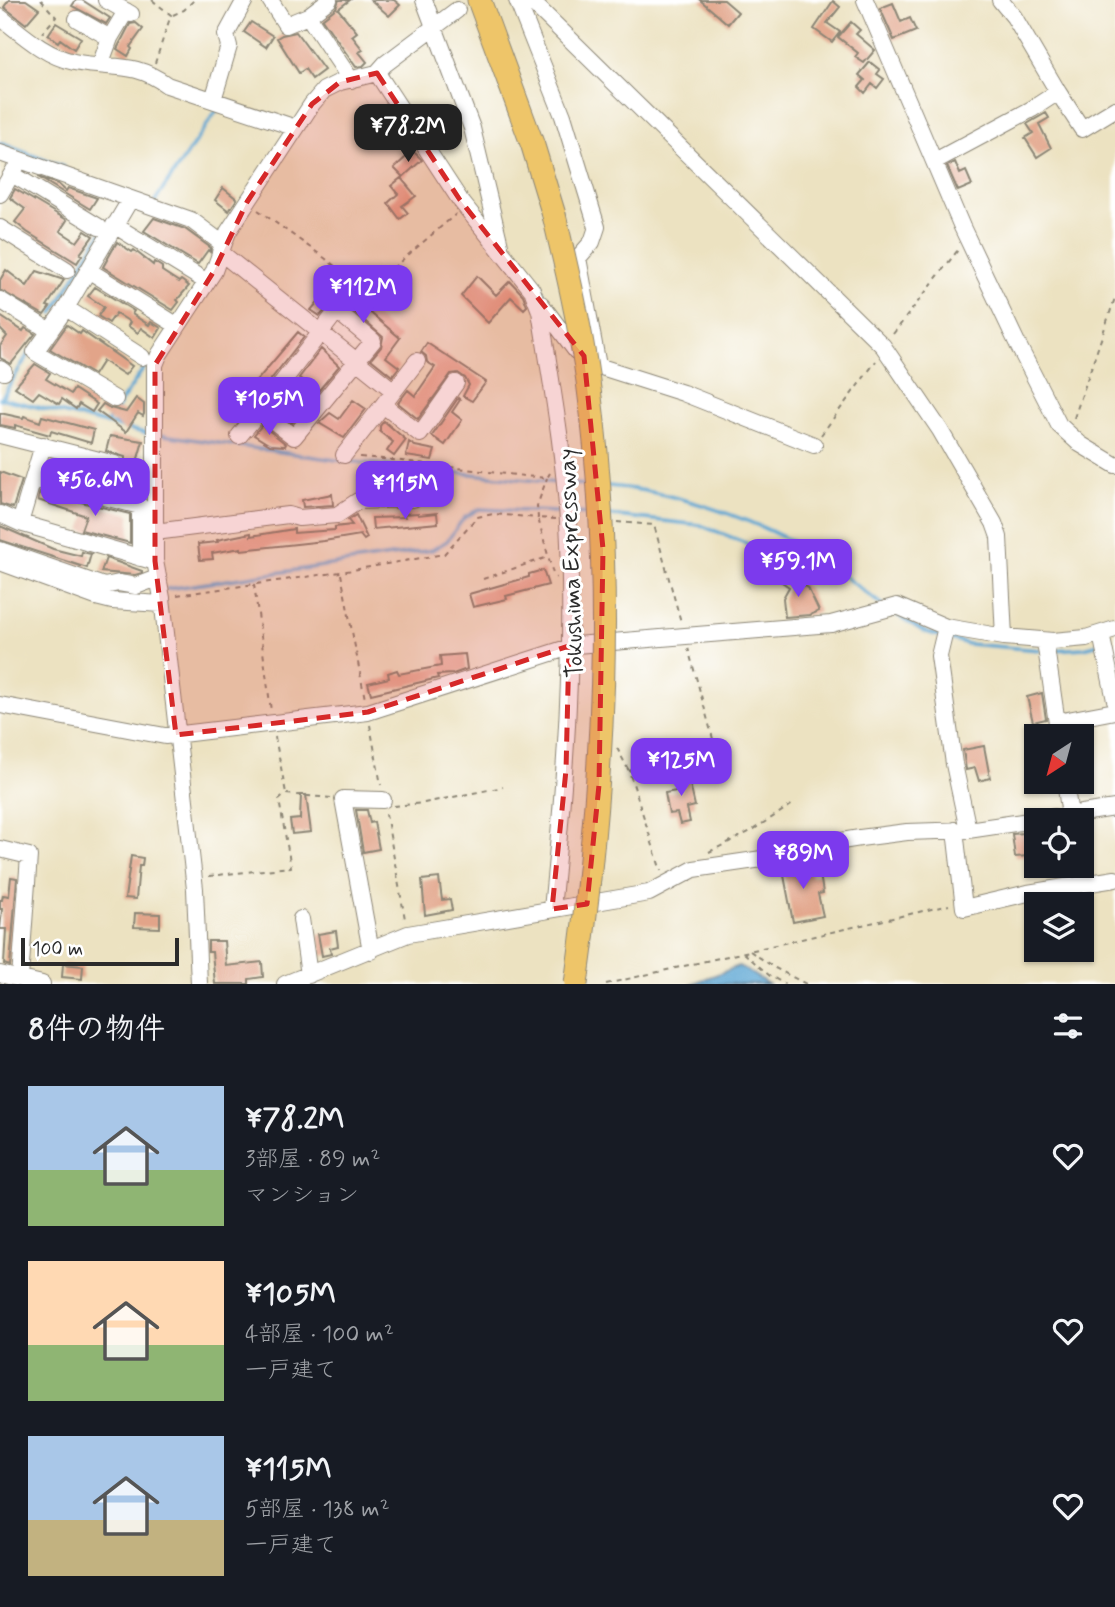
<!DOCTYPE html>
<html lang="ja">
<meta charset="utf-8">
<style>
:root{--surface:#171b24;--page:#20242c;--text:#f1f3f6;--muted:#9ea1a6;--accent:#7c3aed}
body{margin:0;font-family:Mynerve,"Klee One",sans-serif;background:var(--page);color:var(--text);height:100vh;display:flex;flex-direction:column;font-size:26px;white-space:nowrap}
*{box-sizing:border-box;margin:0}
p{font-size:23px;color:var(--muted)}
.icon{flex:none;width:38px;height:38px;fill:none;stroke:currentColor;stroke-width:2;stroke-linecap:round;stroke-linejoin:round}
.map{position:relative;height:984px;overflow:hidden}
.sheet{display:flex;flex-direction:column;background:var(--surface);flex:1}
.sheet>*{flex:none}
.needle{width:46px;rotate:216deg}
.tools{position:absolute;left:1024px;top:724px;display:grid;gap:14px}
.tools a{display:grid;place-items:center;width:70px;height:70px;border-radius:0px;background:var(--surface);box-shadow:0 2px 5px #0004;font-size:35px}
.scale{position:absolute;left:21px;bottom:18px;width:158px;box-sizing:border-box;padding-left:7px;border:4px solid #2b2b2b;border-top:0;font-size:19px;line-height:24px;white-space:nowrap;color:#2b2b2b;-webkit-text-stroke:5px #fff;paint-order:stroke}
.price{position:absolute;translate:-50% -60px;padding:0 16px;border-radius:14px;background:var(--accent);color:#fff;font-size:23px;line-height:46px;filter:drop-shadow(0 2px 4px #0008)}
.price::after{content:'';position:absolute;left:50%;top:42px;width:21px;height:16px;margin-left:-10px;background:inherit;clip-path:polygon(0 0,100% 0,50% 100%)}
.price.current{background:#222;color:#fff}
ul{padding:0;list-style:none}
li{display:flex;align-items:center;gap:21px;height:175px;padding:0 28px}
li span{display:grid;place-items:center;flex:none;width:196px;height:140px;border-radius:0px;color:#555}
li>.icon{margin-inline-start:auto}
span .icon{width:84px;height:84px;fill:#fffc;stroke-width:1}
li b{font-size:30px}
h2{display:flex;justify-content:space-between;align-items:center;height:84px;padding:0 28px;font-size:30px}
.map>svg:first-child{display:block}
</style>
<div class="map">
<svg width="1115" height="984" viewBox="0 0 1115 984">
<rect width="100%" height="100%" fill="#fff"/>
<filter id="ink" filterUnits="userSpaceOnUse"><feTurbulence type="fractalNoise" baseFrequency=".0143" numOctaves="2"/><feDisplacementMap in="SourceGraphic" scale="14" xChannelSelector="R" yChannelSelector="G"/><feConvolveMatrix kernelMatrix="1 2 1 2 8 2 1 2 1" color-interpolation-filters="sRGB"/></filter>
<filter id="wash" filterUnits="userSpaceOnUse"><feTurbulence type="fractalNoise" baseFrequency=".00686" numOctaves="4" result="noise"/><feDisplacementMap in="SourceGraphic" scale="28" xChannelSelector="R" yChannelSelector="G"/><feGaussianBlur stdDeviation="1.57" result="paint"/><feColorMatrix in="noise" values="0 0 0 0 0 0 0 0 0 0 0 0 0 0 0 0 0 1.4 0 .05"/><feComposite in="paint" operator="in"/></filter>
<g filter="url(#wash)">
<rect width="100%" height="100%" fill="#ece2c1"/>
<path fill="#5ba6d3" stroke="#43687f" stroke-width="2" d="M739,966l29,18h-77z"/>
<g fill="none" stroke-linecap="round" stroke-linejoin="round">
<path stroke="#5ba6d3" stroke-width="3.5" d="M0,143l63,24
M464,193l6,5 15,21
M155,201l62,-91
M513,253l25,30 9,17
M53,313l48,-80
M0,398l149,36v2
M1,399l28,-46
M106,424l42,-62
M163,435l173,25 221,23
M571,484l18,1
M608,486c61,5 136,29 190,59 30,17 57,40 84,60
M573,513l20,1
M608,515l92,10 48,19
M167,589l265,-39 15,-9 17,-23 15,-9 79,3
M894,613l29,18 17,5
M948,638l20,6 73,6
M1052,650l32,-2 15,-4"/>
</g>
<g id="blocks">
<path fill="#e2a489" d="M9,0h17l13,9 -13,15 -22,-17z
M76,0h6l28,18 -4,6 -34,-18z
M339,0h11l-12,9 19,23 -5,4 11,14 -4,2 8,10 -4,4 -7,1 -34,-48 14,-11z
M371,0h23l6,5 -11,11z
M700,0h24l14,12 -10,12z
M833,1l7,6 -13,16 13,9 -8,10 -18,-13z
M893,3l8,19 9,-4 6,13 -22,9 -14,-32z
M251,22l22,14 -7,11 -22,-15z
M851,22l9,8 -4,4 19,16 -11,13 -9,-6 3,-4 -20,-16z
M56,23l25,15 -7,11 -14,-10 -2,3 -10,-7z
M136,23l7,6 -13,18 2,2 -4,7 -11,-7 13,-25z
M296,32l28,38 -12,9 -7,-10 -6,4 -22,-35 5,-3z
M870,62l10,8 -3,4 7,5 -7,9 -5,-4 -7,9 -6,-6 6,-7 -6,-5z
M1046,113l3,5 -10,6 12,24 -14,9 -12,-19 8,-5 -6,-9z
M413,151l9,9 -19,17 -9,-9z
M955,162l5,12 6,-3 6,14 -14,6 -11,-25z
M38,177l20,7 8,7 2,-3 29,10 -7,11z
M401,178l15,18 -14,10 6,7 -8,6 -12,-16 10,-9 -7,-8z
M223,188l14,11 -8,12 -14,-11z
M15,189l52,31 -7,11 17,11 8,-11 8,5 -13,18 2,1 -5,8 -50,-31 -12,-10 10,-13 -15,-11z
M154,218l31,11 26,19 -1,4 -2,-2 -10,14 -54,-33z
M117,242l15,10 2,-2 19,15 1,-3 8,5v4l17,11 2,-2 8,6 -12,14 2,2 -6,8 -70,-43z
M6,270l21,16 10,-15 27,9 -17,26 3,1 -6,8 -44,-25v-10z
M477,276l19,19 14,-14 13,14 4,11 -3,3 -13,-12 -23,26 -27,-27z
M333,284l33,25 34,29 -14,19 13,10 -7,9 -21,-17 10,-12 2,-10 -39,-34 -11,-1 -13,14 -9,-6z
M95,287l39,24 -2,3 17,11 2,-3 10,6 -6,10 -14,-10 -3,5 -10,-7 2,-4 -14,-9 -7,10 -11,-7 6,-9 -16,-11z
M0,316l23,15 2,-3 10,6 -24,30 -11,-6v-12l7,-10 -7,-7z
M67,325l13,9 2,-3 50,35 -7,9 -22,-14 -9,14 -44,-26z
M298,332l6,5 -64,82 -6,-5 14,-17 -2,-1 7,-11z
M427,343l59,39 -14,19 -9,-5 6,-11 -4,-7 -7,-5 -7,1 -33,45 -20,-16 10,-13 7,6 20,-29 -8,-5 -1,-6 -5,-4z
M321,349l18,17 -47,57 -17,-14 3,-4 10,8 10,-13 -4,-3 11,-15 -6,-4z
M35,364l15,9 -4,6 25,15 3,-5 23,15 -5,8 -13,-8 -3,5 -14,-10 -3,5 -20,-12 -6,7 -18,-12z
M136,398l8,6v10l-1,2 -5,-3 -12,19 -29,-21 6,-7 7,4 16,4z
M458,398l2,2 -8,12 10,8 -17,25 -13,-9z
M353,400l13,9 -22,29 -25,-15 11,-10 9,6z
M0,413l23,5 1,-2 16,6 2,-6 52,14 -3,13 -40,-12 -1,4 -35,-10v3l-15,-3z
M384,421l22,19 -12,16 -7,-5 6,-9 -13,-10v-6z
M262,425l24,19 -1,2 -15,-1 -16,-10z
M110,436l33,5 -6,21 6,2 -5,16 3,1 -2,14 -93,-24 3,-10 36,6v2l33,9 7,-11v-10l-19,-6z
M409,442l6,4 20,4 -3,10 -26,-4z
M0,472l22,8 -9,28 -13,-4z
M410,474l28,5 -1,10 -34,-5 -21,1v-10z
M40,492l90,22v29l-49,-13 5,-14 -48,-16z
M332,494l1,11 -30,2 -1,-7z
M418,513v2l19,-2 1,10 -65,6 -1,-11 33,-1 -1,-3z
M356,515l11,23 -3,2 -4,-5 -36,6 -83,9v-2l-29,5 1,6 -13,1 -2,-16 20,-2 -1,-2 34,-7v3l43,-7v4l41,-3v-3l17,-2 -4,-5z
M0,526l53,23 28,7 1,-4 9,2 -4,14 -87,-28z
M106,558l36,13v2l-7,2 -34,-3z
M543,570l5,15 -42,11 1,3 -34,8 -4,-13 60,-17v-3z
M788,574l20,14 11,23 -9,4 -25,2 -2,-19 6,-11 -7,-5z
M465,654l2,15 -14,5 -16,1 1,3 -67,16 -3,-11 21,-5 -1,-5 9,-3 2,4 42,-8 -1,-10z
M1042,693l4,26 -13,3 -6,-25z
M984,746l6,32 -11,3 -4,-13 -9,2 -3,-20z
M686,766l9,40 -8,2 3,14 -10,2 -3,-11 -8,1 -4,-21 17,-3 -3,-23z
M301,795h5l5,37 -19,2 -2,-14 10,-1z
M356,810h11l3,13 4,-1 5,27 -16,3z
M1025,833l3,23 -13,1 -3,-23z
M131,856l12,2 -1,8h-3l-3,33 -11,-1z
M807,859l4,17 9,-2 3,19 -5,1 5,22 -30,6 -11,-57z
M11,877l6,1 -7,88 -6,-2 2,-35h-6l2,-20h-2v-9h2l1,-5 6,1z
M439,878l3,22 8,-1 2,11 -27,5 -3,-35z
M135,913l25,1v14l-26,-1z
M336,931l2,15 -8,2 1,6 -9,2 -4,-22z
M208,941h16l2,25 36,-4 1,15 -14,2v5h-34l-3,-32h-4z
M63,964l20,2 -1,13 -20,-2z"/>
</g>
</g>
<g filter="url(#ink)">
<use href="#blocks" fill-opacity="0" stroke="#8c8676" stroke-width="2"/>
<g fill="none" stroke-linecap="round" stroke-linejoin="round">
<defs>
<path id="minor" d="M106,0l25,14
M270,0l16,25 22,-9 43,64
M424,0l48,128 28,117
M517,0l46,116 34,111 -5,15 -14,16 20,108 85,27 131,52
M530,0l353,346 57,84 54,93 5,14 5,100
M865,0l97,227 57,120 40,78 21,19 35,21
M1000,0l14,17 44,75
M308,16l21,-16
M0,17c23,18 45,39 74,45 38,8 59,-2 93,23l129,43
M77,19l33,19
M100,65l10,-27 16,-27
M377,73l83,127 72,90 8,21c11,70 24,140 28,211 7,129 -3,258 -16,387
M213,100l16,-54 -3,-11 19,-35
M0,153l191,67 32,24
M935,161l97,-52 26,-17 24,37 33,-20
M12,174l87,53
M0,194l17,-29
M114,225l93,57
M0,228l67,42
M220,252l174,139
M88,270l90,56
M0,300l50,31
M541,304l35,47 8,5
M66,308l76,49
M337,311l36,30 -79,96 -34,-26z
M417,361l-34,44 37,29 36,-51
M0,369l4,3
M115,399l-80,-47 31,-44 64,-108
M0,435l115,29
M239,436l21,-25
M344,455l39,-50
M33,479l107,27v52
M0,514l20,9 129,37
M20,523l23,-78
M155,532l133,-17 11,3 38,-3 21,-14 55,-2
M0,550l104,36 15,-3 17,3 21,-8
M0,562l96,35 16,4 50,3
M946,627l-7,29 15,108 14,66
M1101,634l14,66
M1045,641l14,96
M0,705l165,31 203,-24 208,-67 255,-21 66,-18 49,21 58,10 49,4 33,-3 29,-9
M1057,722l58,-11
M1065,782l5,33
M955,830l9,78 64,-15 87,-14
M0,849l29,7 -9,122
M301,919l8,56
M371,951l-28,-152 40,1
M0,974l42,10
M199,984l-4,-95 -33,-291 -7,-37v-196l4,-10 55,-84 14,-39 84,-128 12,-14 16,-8 37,-9 8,-9 72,-54
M285,984l123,-50 241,-41 45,-24 68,-10 61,-15 37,-6 47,-6 61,-2 147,-22"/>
<path id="highway" d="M479,0l54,146 21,69"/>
</defs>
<use href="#minor" stroke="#8c8676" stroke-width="18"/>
<use href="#highway" stroke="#8c8676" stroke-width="25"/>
<path stroke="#8c8676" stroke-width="2" stroke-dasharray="5 5" stroke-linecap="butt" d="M41,0l15,17 -14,16
M152,0l19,15 -16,48
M173,15l11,-5 10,-10
M258,210l68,49 40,32 90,-77
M893,334l65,-84
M1074,418l41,-120
M821,435l55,-74
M360,457c63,5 125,16 187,21l3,-5
M556,519l-18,-1 15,56 3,4
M617,522l37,3 27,97
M341,574l24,125
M483,579l65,-22
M254,584l17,127
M177,595l164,-23 103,-18 33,-37 17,-3 44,4 -1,-12 10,-28
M370,725l11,60
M275,737l11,56
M617,748l12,23 32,100
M629,771l84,-32 -25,-91
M394,806l30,-3 79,-16
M386,814l19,105
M709,852l42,-21 42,-27
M209,876l82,-9 -12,-67 7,-6 45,4
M750,951l25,17 31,16
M744,953l26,23 15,8
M606,984l343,-79"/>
<use href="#minor" stroke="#fff" stroke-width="16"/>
<use href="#highway" stroke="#eec569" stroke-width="23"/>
<defs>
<path id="highway-bridge" d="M554,215c13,55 26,110 34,166 27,201 16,403 -12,603"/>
</defs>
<use href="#highway-bridge" stroke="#8c8676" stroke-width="25" stroke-linecap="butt"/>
<use href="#highway-bridge" stroke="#eec569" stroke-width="23"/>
</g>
</g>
<path fill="#d62828" fill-opacity="0.2" stroke="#d62828" stroke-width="5" stroke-dasharray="14 9" stroke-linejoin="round" d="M377,73l83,127 124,156 19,193 -4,236 -12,119 -35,5 14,-139 3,-124 -201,66 -192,23 -21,-174v-196l59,-94 33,-69 65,-98 28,-22z"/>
<g text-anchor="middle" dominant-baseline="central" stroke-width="6" stroke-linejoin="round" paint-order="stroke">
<g font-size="24" fill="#2b2b2b" stroke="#fff">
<text transform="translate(572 563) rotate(-92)">Tokushima Expressway</text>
</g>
</g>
</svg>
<div class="tools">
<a><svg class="needle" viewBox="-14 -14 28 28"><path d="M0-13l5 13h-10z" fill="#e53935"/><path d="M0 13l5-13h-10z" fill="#9ea1a6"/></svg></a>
<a><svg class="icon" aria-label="locate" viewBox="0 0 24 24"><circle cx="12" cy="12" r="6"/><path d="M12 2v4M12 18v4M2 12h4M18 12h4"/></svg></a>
<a><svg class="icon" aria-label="layers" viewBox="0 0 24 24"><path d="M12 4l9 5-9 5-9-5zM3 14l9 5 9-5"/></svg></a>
</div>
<div class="scale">100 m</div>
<b class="price current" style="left:408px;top:164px">¥78.2M</b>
<b class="price" style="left:363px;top:325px">¥112M</b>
<b class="price" style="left:269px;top:437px">¥105M</b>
<b class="price" style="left:95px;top:518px">¥56.6M</b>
<b class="price" style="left:405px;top:521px">¥115M</b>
<b class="price" style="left:798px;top:599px">¥59.1M</b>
<b class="price" style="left:681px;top:798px">¥125M</b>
<b class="price" style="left:803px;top:891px">¥89M</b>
</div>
<section class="sheet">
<h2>8件の物件<svg class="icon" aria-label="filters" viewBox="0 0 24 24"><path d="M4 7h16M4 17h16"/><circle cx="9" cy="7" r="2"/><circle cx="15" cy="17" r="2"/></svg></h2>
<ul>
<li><span style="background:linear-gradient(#a9c7e8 60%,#8fb573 0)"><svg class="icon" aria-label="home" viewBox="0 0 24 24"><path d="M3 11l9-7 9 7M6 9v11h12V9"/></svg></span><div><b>¥78.2M</b><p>3部屋 · 89 m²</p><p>マンション</p></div><svg class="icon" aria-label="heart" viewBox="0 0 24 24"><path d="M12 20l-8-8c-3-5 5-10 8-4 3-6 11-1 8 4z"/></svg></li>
<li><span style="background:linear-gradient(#ffd9b3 60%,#8fb573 0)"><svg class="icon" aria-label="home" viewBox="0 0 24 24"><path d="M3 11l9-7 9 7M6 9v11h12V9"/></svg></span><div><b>¥105M</b><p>4部屋 · 100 m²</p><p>一戸建て</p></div><svg class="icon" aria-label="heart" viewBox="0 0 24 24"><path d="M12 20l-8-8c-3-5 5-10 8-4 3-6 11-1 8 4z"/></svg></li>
<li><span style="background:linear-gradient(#a9c7e8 60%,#c2b280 0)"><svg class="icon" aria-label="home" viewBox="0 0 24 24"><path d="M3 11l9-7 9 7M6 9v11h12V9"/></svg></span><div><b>¥115M</b><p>5部屋 · 138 m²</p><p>一戸建て</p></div><svg class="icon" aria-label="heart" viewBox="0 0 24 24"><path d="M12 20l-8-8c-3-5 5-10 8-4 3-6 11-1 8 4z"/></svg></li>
</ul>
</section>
